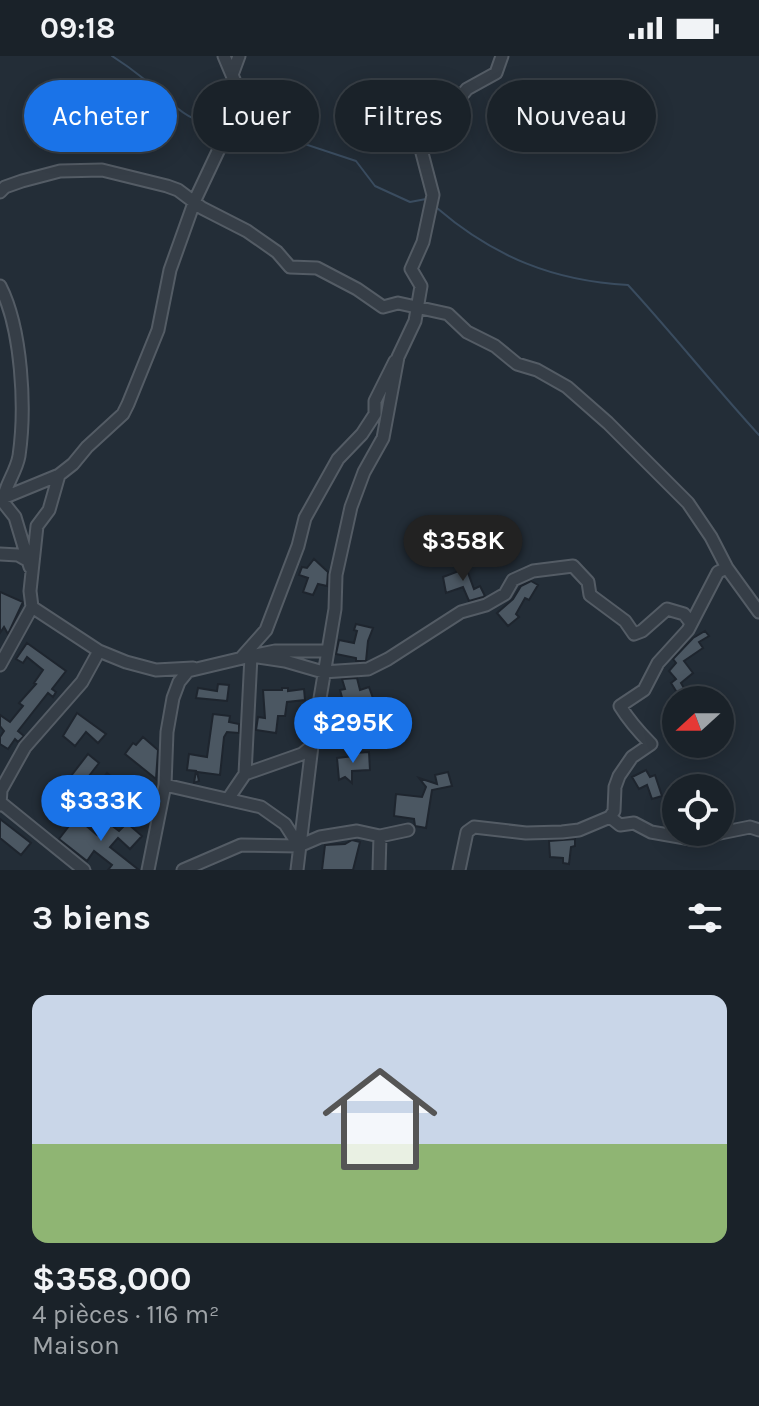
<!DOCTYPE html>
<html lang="fr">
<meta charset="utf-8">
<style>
:root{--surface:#1a2229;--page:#272f35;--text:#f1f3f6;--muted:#9fa4a8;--line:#383f46;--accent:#1a73e8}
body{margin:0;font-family:Karla,sans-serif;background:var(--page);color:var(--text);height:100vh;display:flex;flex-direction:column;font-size:30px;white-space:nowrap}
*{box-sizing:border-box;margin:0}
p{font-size:26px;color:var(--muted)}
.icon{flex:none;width:44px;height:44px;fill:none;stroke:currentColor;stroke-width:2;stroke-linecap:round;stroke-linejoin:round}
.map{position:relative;height:814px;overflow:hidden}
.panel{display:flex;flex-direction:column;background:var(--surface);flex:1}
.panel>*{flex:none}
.guide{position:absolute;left:24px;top:24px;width:712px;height:72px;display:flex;gap:16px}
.needle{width:52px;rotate:249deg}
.buttons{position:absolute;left:662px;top:630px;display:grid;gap:16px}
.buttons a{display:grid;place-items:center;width:72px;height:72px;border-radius:50%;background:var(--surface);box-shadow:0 4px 20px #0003,0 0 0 2px var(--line);font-size:40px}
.price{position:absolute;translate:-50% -68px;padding:0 18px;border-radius:28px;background:var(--accent);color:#fff;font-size:26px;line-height:52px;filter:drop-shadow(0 2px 4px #0008)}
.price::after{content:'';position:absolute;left:50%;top:48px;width:24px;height:18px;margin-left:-12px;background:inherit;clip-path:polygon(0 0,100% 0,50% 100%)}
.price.on{background:#222;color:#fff}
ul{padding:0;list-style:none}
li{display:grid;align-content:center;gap:16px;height:424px;padding:0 32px}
li span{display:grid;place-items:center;height:248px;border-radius:16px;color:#555}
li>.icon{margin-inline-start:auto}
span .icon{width:144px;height:144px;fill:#fffc;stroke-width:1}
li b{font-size:34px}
h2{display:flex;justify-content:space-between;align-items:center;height:96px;padding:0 32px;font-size:34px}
.pill{padding:0 28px;border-radius:36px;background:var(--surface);box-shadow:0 4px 20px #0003,0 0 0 2px var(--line);font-size:28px;line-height:72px}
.pill.on{background:var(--accent);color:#fff}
.status{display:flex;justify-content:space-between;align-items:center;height:56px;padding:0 40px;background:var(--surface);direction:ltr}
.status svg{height:22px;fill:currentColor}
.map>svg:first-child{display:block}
</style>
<div class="status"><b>09:18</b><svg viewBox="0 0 49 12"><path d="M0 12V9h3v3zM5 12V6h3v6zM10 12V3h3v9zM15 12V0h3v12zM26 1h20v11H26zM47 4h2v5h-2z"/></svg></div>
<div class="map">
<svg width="759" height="814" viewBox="0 0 759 814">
<rect width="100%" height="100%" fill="#232d37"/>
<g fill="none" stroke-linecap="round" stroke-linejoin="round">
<path stroke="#3a4c5f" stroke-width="2" d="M112,0c11,7 22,15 32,23 26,21 44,49 81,44
M235,65l121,40 19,25 35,16 16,-3
M437,152c57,49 117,73 191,77 45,49 86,101 131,150"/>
</g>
<path fill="#4b5762" stroke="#1e252e" stroke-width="2" d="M433,461l28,9 -5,12 -16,-6 -7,5 -2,-2 5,-9 -5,-2z
M314,503l14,13 -1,14 -9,-2 -5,11 -10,-3 5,-14 -9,-3 3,-8 5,1z
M463,505l7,2 -3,7 7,19 6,-3 5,10 -2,1 -14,4 -6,-14 -17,6 -3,-16 16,-6z
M531,525l7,4 -9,15 -4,-2 -9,16 3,3 -11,9 -11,-13 16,-14 8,-13z
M0,536l23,10 -15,32 -4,-7 -4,6z
M356,568l17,4 -5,13 -2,20h-10v-3l-20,-4 3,-14 15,3 3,-12 -3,-1z
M705,575l4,5 -10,6 4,6 -19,13 9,12 -12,10 7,12 -7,4 -10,-16 5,-4 -7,-8 7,-8 -3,-4 20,-21z
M27,587l39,28 -14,18 4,3 -3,5 -5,-4 -30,38 6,5 -6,6 -3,-3 -7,10 -8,-5v-7l4,-6 -4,-5v-11l10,7 13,-16 -4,-3 17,-19 -2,-1 9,-13 -16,-13 -4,6 -7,-4z
M357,622l3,12 9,-3 5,14 -13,5 1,4 -15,6 -7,-26 5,-1 -3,-10z
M218,628l11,1 -2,16 -31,-3 2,-10 19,3z
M282,632h6v3l16,-2 1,11 -18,2 -2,14h-7l-2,17 -20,-3 2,-13 7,1 -2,-28h19z
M77,657l29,21 -8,9 -12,-11 -11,14 -12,-10z
M213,658l17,2 -1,6 10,2v9l-12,-1 -3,5 -4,38 -23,-3 2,9 -5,2 2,-12 -9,-1 2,-16 18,3z
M143,681l15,13 -2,29 -31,-25 8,-11 3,2z
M369,696l1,18 -18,1v12l-7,-6 -6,3 -2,-22 18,-2 -1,-3z
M88,698l11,9 -17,22 -11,-9z
M646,714l4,7 5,-2 7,21 -10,3 -5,-14 -8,4 -7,-12z
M448,716l4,14 -20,4 -6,38 -11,-2 -1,-7 -20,-3 2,-22 26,3 4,-10 -7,-9 18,6 -2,-9z
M107,717l18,14 -9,13 -17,-16z
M76,761l21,18 10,-13 12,9 8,-8 15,13 -12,13 -12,-11 -8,9 29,23h-31l4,-5 -18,-14 -7,10 -28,-22z
M0,763l31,24 -10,12 -21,-17z
M575,783v7l-4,1 -2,17 -6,-1v-5l-13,-1 -1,-16z
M352,784l8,2 -7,28h-31l3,-25 20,-1z"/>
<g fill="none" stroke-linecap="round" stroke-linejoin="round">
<defs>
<path id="minor" d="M232,19l7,-19
M0,136l5,-5 17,-6 38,-10 42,-1 65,16 11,4 24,18 45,23 30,21 13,15 27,1 40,21 26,18 15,-4 50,11 19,18 28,14 22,18 20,6 30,17 41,36 80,80 23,34 16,31 32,44
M0,230c22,43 26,122 19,170 -3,17 -15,30 -16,46l12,15 15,50
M3,442l56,-23
M0,498l18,1 7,4
M242,601l24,-27 32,-84 7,-28 33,-59 24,-25 13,-20v-13l20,-40
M0,609l32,-58
M193,612l-37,2 -30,-8 -27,-11 -67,-44 -2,-16 7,-65 12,-16 10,-35 14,-11 14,-17 36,-33 5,-10 30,-74 12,-60 25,-70 34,-72 7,-32 -1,-14 -11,-26
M245,718l57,-20 10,-8
M165,729l96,22 24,17 14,22
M228,743l17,-25 6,-118 24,-5h52
M0,746l84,68
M0,749l1,-15 24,-43 57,-65 17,-31
M610,761l10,8 14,-2 17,9 40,7 59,-12 9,3
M148,814l17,-85 2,-53 6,-34 6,-16 9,-11 63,-15 34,5 38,11 45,-3 20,-10 73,-47 25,-7 19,-11 8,-14 20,-9 40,-5 15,16 2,13 35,26 9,13 8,-3 25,-22 17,5 7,9
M183,814l58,-25 58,1 21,-9 37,-6 23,5 28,-6
M297,814l15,-124 23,-137 1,-34 15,-68 13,-35 19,-34 15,-81 17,-36 6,-35 -10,-17 12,-27 10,-47 -11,-42 10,-21 35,-43 29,-16 6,-17
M379,814l1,-34
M459,814l8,-38 7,-5 52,6 36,-1 17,-2 31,-13 4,-6 1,-24 4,-11 13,-19 19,-13c-10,-10 -23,-25 -31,-38l24,-16 14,-27 30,-33 30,-58 9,-4"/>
</defs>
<use href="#minor" stroke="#545c65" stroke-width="15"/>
<use href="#minor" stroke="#363e47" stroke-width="11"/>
</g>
</svg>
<div class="buttons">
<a><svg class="needle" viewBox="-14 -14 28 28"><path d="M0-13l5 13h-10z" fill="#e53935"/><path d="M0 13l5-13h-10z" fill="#9fa4a8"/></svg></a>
<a><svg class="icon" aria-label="locate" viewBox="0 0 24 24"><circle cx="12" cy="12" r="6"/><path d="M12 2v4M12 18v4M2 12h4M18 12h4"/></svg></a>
</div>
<b class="price on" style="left:463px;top:527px">$358K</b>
<b class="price" style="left:353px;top:709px">$295K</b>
<b class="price" style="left:101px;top:787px">$333K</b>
<div class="guide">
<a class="pill on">Acheter</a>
<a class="pill">Louer</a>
<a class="pill">Filtres</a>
<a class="pill">Nouveau</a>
</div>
</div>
<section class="panel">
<h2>3 biens<svg class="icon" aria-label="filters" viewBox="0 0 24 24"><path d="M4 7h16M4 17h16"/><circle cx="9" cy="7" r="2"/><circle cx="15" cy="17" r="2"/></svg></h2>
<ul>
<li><span style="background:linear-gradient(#c9d6e8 60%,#8fb573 0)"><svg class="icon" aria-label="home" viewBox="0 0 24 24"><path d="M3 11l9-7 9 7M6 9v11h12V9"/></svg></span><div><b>$358,000</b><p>4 pièces · 116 m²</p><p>Maison</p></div></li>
</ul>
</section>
